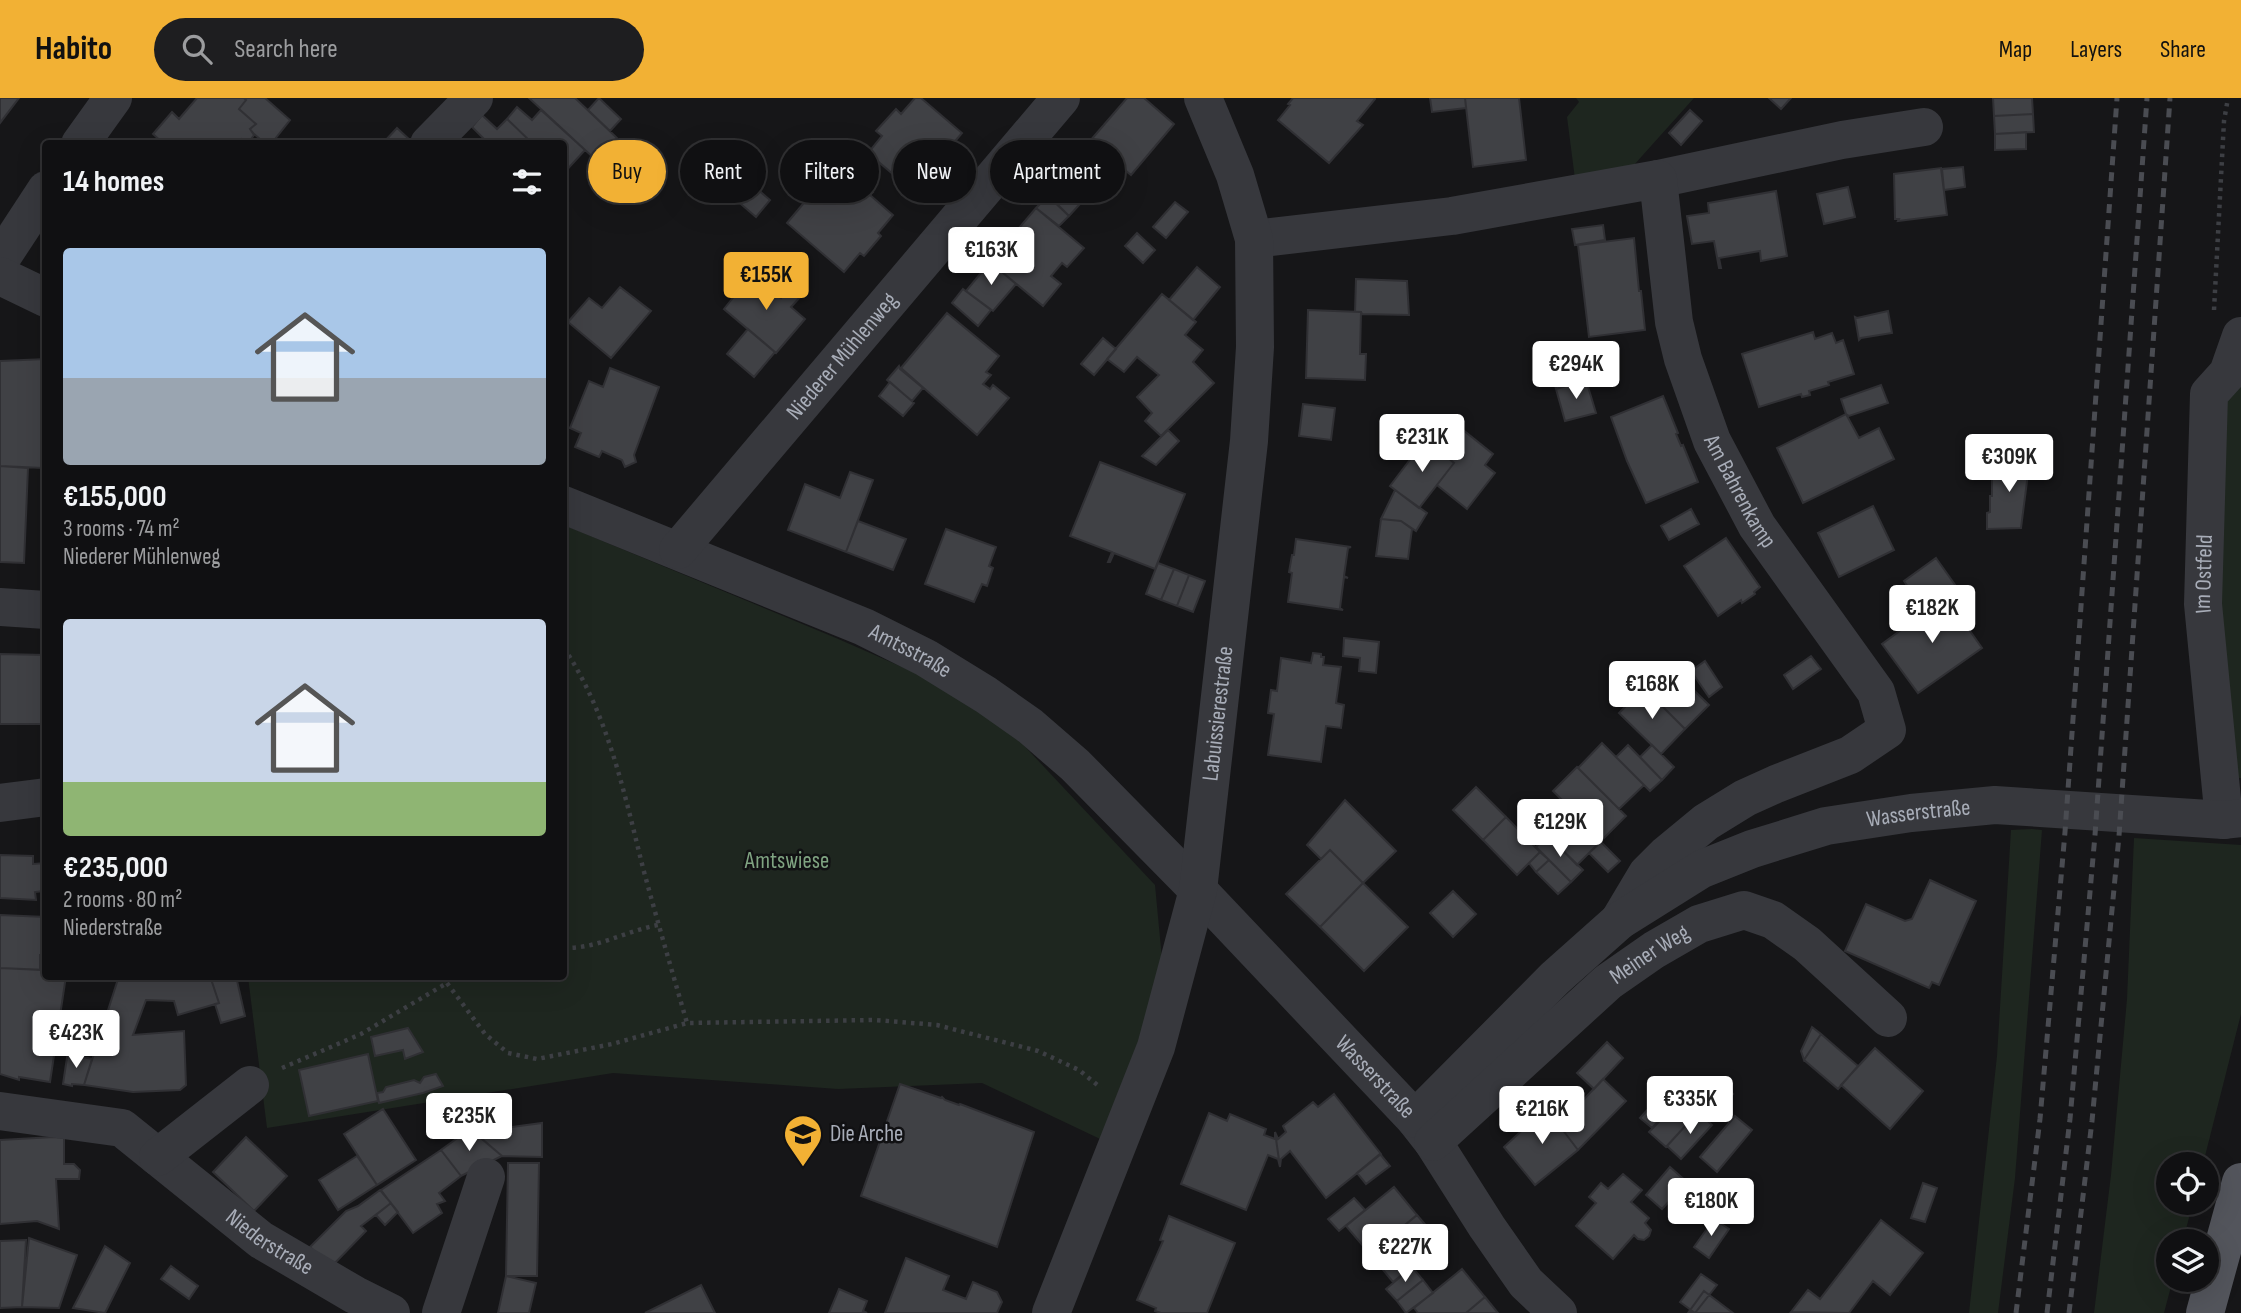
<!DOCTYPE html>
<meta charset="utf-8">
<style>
:root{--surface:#101012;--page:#1e1e20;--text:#f1f3f6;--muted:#9c9d9f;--line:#303032;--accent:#f2b134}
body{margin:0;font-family:"Sofia Sans Condensed",sans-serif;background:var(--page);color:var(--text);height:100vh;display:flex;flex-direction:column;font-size:26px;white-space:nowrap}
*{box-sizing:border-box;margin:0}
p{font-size:23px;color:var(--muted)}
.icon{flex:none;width:38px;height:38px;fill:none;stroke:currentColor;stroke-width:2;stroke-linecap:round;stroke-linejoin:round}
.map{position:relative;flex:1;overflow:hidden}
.side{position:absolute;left:42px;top:42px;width:525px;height:840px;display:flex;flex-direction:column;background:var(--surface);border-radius:7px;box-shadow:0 7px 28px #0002,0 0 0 2px var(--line)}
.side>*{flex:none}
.hud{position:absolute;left:588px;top:42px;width:665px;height:63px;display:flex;gap:14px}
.buttons{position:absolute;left:2156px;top:1054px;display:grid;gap:14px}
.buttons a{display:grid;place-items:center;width:63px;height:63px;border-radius:50%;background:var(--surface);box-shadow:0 7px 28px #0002,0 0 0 2px var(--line);font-size:35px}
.price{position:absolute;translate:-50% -60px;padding:0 16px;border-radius:7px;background:#fff;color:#222;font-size:23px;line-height:46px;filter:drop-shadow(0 2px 4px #0008)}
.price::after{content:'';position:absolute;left:50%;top:42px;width:21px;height:16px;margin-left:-10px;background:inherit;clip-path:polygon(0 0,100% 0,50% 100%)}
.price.active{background:var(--accent);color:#111}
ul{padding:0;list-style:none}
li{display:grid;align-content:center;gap:14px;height:371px;padding:0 21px}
li span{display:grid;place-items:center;height:217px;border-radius:7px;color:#555}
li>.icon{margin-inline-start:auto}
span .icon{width:126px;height:126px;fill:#fffc;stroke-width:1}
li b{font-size:30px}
h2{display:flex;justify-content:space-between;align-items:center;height:84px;padding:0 21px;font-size:30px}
.pill{padding:0 24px;border-radius:32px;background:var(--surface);box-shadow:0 7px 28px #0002,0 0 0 2px var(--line);font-size:24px;line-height:63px}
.pill.active{background:var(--accent);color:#111}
header{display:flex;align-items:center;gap:42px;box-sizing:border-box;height:98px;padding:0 35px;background:var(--accent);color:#111}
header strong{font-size:33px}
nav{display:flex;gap:38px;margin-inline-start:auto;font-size:24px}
.search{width:490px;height:63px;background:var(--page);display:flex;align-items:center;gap:18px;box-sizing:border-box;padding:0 24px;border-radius:38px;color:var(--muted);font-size:26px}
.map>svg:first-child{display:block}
</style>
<header>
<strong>Habito</strong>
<div class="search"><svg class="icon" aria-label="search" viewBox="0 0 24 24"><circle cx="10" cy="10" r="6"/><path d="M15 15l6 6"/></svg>Search here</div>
<nav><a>Map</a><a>Layers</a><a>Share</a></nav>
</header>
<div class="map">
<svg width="2241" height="1215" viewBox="0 0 2241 1215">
<rect width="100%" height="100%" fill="#161618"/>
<path fill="#1e261f" d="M1576,0h118l-60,67 -59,14 -8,-62 12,-15z
M2241,273v407h-5l-12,-82 -7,-287z
M564,427l272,113 148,65 171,182 7,74 -45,188 -135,-64 -144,6 -225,-16 -346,55 -19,-151 316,-1z
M2032,731l10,1 -27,348 -17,135h-29l28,-257 14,-226z
M2134,740l107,7v169l-38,150h-35v38h25l-10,39h-15v38h5l-9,34h-70l17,-138 16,-176z"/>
<path fill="#404145" stroke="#303034" stroke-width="2" d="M0,0h19l-19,25z
M197,0h47l2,2 -7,9 17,15 -6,5 4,6 -5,7 -7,-3 -3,5h-75l-11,-10 19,-22 7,7z
M245,0h20l25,22 -19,24h-5l-12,-10 -4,-5 6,-5 -17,-15 7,-9z
M529,0h46l42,40 -20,21v2z
M599,0l22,21 -11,12 -22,-21z
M915,0h6l41,35 -49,58 -45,-38 14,-17 -6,-5 20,-22 5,5z
M1127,0h17l30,26 -43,51 -41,-34z
M1293,0h81l1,1 -18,22 6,4 -34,38 -51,-43 12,-15 -2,-1z
M1430,0h35l1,10 -34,4z
M1465,0h54l7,62 -53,7z
M1769,0h22l-10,11z
M1993,0h39l1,16 -39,2z
M517,9l15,13 9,-10 44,40 -21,23v-29h-31l-26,-25z
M1690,12l12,11 -21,24 -12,-12z
M2033,16l1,18 -39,2 -1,-18z
M482,17l15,14 10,-10 26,25h-44l-17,-17z
M397,30l14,13 -3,3 -24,-2z
M2026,34v17l-31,1v-16z
M835,68l21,17 3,-3 14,12 -3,3 23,20 -15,18 3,3 -17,20 -4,-3 -16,19 -57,-49z
M1963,69l2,20 -21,3 -2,-21z
M1941,70l6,47 -49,6 1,-2h-4l-1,-45z
M742,78l28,24 -14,17 -28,-24z
M1057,85l23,21 -11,12 -22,-22z
M1848,89l7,30 -31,7 -7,-30z
M1776,93l11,65 -26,5 -1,-10 -41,7 2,10h-2l-5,-27 -22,3 -5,-28 22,-3 -1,-10z
M1048,98l21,20 -10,10 -23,-18z
M1175,104l13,10 -22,26 -13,-11z
M1036,110l48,40 -17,19 -5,-4 -11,13 10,8 -18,22 -53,-44z
M1603,127l2,15 -30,5 -3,-16z
M1137,135l18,17 -12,13 -18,-17z
M1634,140l5,53h2l4,39 -56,7 -11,-92z
M990,164l26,22 -23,27 -27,-20z
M1197,169l23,20 -27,33 -24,-20z
M752,176l29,24 10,-12 11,9 -11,12 14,12 -29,34 -52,-44z
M1356,181l51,2 2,34 -47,-1 -1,-2h-6z
M620,189l31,24 -40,47 -43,-36 21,-24 13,10z
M963,191l28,21 -13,16 -26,-23z
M1162,196l34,28 -11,13 18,15 -10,12 21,21 -53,53 -16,-15 7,-8 -15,-16 22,-22 -22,-18 -13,15 -17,-13z
M1308,212l53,2 -1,42h6l-1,26 -59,-2z
M1888,213l4,22 -31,5 -2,2 -4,-23 2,1z
M947,215l52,43 -13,16 5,3 -8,9 7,5 3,-4 16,13 -32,37 -76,-67z
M748,231l27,23 -21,25 -27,-23z
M1813,234l2,7 17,-6 4,10 7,-3 11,34 -26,8 1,3 -20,6 1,4 -8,2 -1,-3 -42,13 -17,-53z
M1103,240l13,11 -22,26 -13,-11z
M1577,250l9,32 -30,9 -9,-33z
M46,261l-3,109 -43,-2v-105z
M899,268l1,3 23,19 -11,13 -25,-21z
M610,270l49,19 -25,68 2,7 -11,5 -3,-7 -20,-9 -3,6 -24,-10 6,-14 -11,-5 19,-47 14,6z
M1586,282l10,33 -31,8 -9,-32z
M890,284l24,21 -11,13 -24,-20z
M1881,287l7,18 -39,13 -3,-2 -5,-15z
M1663,298l15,37 -2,1 5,12 2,-1 15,37 -52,21 -19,-42 -16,-44z
M1303,306l32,4 -4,32 -32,-4z
M1846,316l13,24 20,-10 15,31 -91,44 -26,-55z
M1435,329l18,15 10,-12 30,24 -8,11 10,8 -28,36 -30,-24 17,-22 -8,-7 3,-4 -4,-3 -4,4 -16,-13z
M1168,332l11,11 -23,24 -14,-9z
M1425,342l16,13 4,-4 4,3 -3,4 8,7 -35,45 -29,-22z
M2030,360l-9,70 -34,1v-16l3,-1v-16h2v-18h5v-18z
M1100,364l85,32 -30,75 -41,-16 -4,9h-2l4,-10 -42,-16z
M0,368l28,2 -4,95 -24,-1z
M850,374l23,8 -27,72 -58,-22 17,-46 35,14z
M1395,392l32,23 -11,18 -15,-10 -20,-2z
M1873,408l21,44 -55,27 -21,-44z
M1691,411l8,15 -30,16 -8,-14z
M1381,421l20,2 11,8 -4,30 -32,-3z
M858,423l48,18 -13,31 -47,-18z
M946,431l50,18 -7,19 4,2 -6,18 -5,-2 -8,18 -49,-18z
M1726,440l34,49 -6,5 1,2 -13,9 -1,-3 -23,16 -34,-50z
M1296,441l55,8 -3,1 -4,28 4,2 -4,-1 -4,31 3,2 -55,-8 4,-29 -3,-1 3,-17h2z
M1936,460l22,31 -33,23 -21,-31z
M1158,465l16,6 -13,31 -15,-6z
M1174,471l15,6 -12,31 -16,-6z
M1189,477l16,6 -12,31 -16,-6z
M1946,499l36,51 -64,45 -36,-49z
M1344,540l35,4 -3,31 -17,-2 1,-13 -17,-2z
M1313,555l8,1v3h3l-1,8 18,2 -5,36 8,2 -3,23 -15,-2 -5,36 -53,-7 6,-41 -6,-1 3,-23 6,1 4,-33 30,5z
M0,556l46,1v69h-46z
M1811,558l10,13 -28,20 -9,-14z
M1705,563l17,26 -13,10 -18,-26z
M1667,566l42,41 -24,24 -41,-41z
M1644,590l41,41 -24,25 -42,-41z
M1602,645l42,42 -25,24 -41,-41z
M1628,647l34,35 -12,11 -34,-34z
M1652,647l22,22 -12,13 -22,-23z
M1577,669l49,49 -24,24 -49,-49z
M1476,689l30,30 -23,23 -30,-30z
M1560,701l42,41 -25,25 -41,-42z
M1345,702l51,51 -33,32 -33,-33 -9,9 -14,-14z
M1506,719l34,35 -23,23 -34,-35z
M1548,738l35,34 -12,12 -35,-35z
M1601,744l19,19 -12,11 -19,-19z
M1330,752l33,33 -43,44 -34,-33z
M1540,754l9,8 -13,12 -7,-9z
M0,757l33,1v8l13,-1v20h-3v8l-8,1 1,8 -36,-2z
M1549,762l22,22 -13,12 -22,-22z
M1930,782l46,21 -37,84 -7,-3 -3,6 -84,-37 21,-47 39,17 7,-2z
M1363,785l45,44 -44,44 -44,-44z
M1453,793l23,23 -23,23 -23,-24z
M0,817l46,2v38h-6v15l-40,-2z
M0,870l46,2v6h20l-16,106 -31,-5v3l-19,-6z
M119,878l25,5 3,-5h63l9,27 -41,12 -4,-14 -28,-1 -13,35 51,-4 2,54 -6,5 -47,2 -49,-7z
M210,878h26l9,40 -24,7 -6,-19 4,-1z
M1812,929l9,7 -17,26 -3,-9z
M408,930l15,24 -18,7 -2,-9 -28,6 -4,-19z
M1821,936l37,32 -20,23 -34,-29z
M1607,944l16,16 -29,31 -17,-16z
M1875,950l48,43 -33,38 -49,-44z
M68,953l6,1v3l18,4 -8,26 -12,-1v2l-9,-2z
M368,956l10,47 -69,15 -10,-46z
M436,976l7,12 -20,7 -44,10 -2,-10 6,-1 3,-5 28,-7 6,3 4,-6z
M1603,981l23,22 -48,49 -16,-21 12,-10 -4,-5z
M1722,985l11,11 -14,14 -11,-11z
M900,986l41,14 1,-1 3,3 14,5 1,-1 74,28 -37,115 -136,-51z
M1334,996l47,60 -55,44 -36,-47 -9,8 -1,8 -5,-35 3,7 8,-7 -3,-6 30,-24 5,5z
M1660,998l12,11 -20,21 -12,-10z
M1682,1000l16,14 -32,35 -17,-15z
M383,1011l33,51 -39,25 -33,-51z
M1545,1011l6,7 7,-5 10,13 -6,5 16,21 -43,35 -31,-38z
M1698,1014l14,13 -31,34 -14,-13z
M1209,1015l18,8 3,-7 36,15 -2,6 11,4v-7l5,35 -2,-8 -10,-4 -22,55 -65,-26z
M1735,1018l17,14 -35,42 -17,-15z
M542,1025v34l-40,-1 -28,-24z
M470,1031l32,27 -41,20 -20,-26z
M54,1039l10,1v26h10l6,6 -1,9h-23l3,50 -22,-8 -37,3v-84z
M246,1039l41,39 -33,35 -41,-39z
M441,1052l20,26 -22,17 6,8 -8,3 5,9 -29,20 -32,-43z
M1380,1056l10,12 -24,18 -9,-11z
M357,1058l20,29 -39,25 -19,-30z
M508,1065h31l-2,113h-31z
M1670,1069l17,15 -25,27 -16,-14z
M1623,1076l19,16 -11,12 18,16 -4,5 6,7 -2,6 -5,4 -6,-1 -4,-4 -21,24 -37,-33 20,-23 -7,-6 12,-14 7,6z
M1923,1085l14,5 -12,34 -14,-4z
M1394,1089l23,28 -47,39 -24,-28z
M380,1092l11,13 -30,23 5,5 -35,36 -21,-20 36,-36 12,-5z
M1354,1100l11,12 -26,21 -11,-12z
M391,1105l7,9 -13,13 -9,-10z
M1417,1117l24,28 -48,39 -23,-28z
M1169,1118l66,27 -28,70h-46l-6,-2 1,-3 -19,-8 26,-59 -3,-1z
M1714,1121l15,10 -20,29 -15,-11z
M1881,1122l42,33 -33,42 -17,-14 -24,32 -58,-1 17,-22 12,9z
M29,1140l48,17 -18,53 -37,-1z
M26,1142l-4,67 -22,1v-67z
M105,1148l25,17 -25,50 -32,-5z
M906,1160l43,18 -6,14 23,9 7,-17 24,10 5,10 -5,11h-112z
M171,1168l27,20 -9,13 -28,-20z
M1412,1169l11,13 -26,21 -11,-12z
M1462,1171l23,28 -19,16h-48l-4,-5z
M1701,1176l16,11 -22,28 -15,-11z
M506,1178l30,7 -7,30h-31z
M1423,1182l10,13 -27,20 -9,-12z
M701,1187l14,28h-70z
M839,1191l28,12 -4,10 4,2h-38z
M1704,1193l29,22h-45z
M1485,1199l13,16h-32z"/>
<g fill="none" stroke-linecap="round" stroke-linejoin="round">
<path stroke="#3d3f44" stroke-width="4.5" stroke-dasharray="3.5 5" stroke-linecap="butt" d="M2214,212l10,-189 4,-23
M564,550c44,66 60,144 79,220 14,52 29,103 44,155
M564,850c32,1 62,-17 94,-23
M447,885l38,51 23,19 29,6 75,-15 75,-21 188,-3 62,5 101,26 41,19 22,18
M282,970l79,-34 86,-51 -1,-7"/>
<g stroke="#37383d" stroke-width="38">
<path d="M80,46l33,-46"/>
<path d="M429,46l45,-46"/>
<path d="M1658,81l184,-39 82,-13"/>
<path id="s1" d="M1254,141l198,-23 206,-37 16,143 9,37 29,82 45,85 119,166 11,38 -37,25 -74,29 -31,14 -39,24 -40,33 -19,19 -28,47"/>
<path d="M0,162l46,-70"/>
<path d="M0,178l46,22"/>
<path id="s2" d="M564,407l300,122 62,31 60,37 44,31 45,39 123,125 217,229 18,23 54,85 39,56 32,30"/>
<path id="s3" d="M678,452l383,-452"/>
<path d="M0,509l46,3"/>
<path d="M0,705l46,-6"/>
<path id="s4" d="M2224,722l-21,-216 6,-210 19,-21 13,-37"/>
<path id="s5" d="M0,1013l122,17 139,112 94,55 36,18"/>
<path id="s6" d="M1415,1021l140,-141 64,-57 83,-52 50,-20 74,-23 85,-13 84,-8 229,15 17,-2"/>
<path id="s7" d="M1433,1044l175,-160 46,-32 45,-26 45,-14 29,10 34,24 81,74"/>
<path d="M158,1059l92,-72"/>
<path d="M441,1215l45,-136"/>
<path id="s8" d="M1051,1215l105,-266 42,-157 51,-449 6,-94 -1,-108 -19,-64 -32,-77"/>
</g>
<path stroke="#53555c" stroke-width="38" d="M2205,1215l36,-131"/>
<path stroke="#4a4c52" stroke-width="5" stroke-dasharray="9 7" stroke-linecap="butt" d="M2016,1215l24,-194 25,-287 52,-734
M2047,1215l23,-194 25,-284 52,-737
M2069,1215l23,-192 27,-285 51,-738"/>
</g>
<defs>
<symbol id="school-pin" viewBox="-11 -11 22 30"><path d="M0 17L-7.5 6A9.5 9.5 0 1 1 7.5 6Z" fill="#f2b134" stroke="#111113"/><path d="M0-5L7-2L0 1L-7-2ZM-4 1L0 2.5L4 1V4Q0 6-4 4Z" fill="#111"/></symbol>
</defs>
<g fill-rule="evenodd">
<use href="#school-pin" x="781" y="1014" width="44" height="60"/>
</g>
<g text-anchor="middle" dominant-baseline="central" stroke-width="5" stroke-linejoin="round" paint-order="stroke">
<g font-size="23" fill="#a8adb8" stroke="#111113">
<text stroke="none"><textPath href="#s3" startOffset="254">Niederer Mühlenweg</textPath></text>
<text stroke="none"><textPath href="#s1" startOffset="735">Am Bahrenkamp</textPath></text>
<text stroke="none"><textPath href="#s4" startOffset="247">Im Ostfeld</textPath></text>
<text stroke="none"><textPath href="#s2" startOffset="376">Amtsstraße</textPath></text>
<text stroke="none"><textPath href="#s8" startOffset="626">Labuissierestraße</textPath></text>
<text stroke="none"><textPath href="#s6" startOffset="607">Wasserstraße</textPath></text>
<text stroke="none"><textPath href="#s7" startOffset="287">Meiner Weg</textPath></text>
<text stroke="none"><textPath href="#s2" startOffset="1010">Wasserstraße</textPath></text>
<text stroke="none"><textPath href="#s5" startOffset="310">Niederstraße</textPath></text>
</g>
<g font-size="23" fill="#7fa381" stroke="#111113">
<text x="787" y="763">Amtswiese</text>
</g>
<g font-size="23" fill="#a8adb8" stroke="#111113" text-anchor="start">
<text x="830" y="1036">Die Arche</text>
</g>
</g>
</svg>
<div class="buttons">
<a><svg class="icon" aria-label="locate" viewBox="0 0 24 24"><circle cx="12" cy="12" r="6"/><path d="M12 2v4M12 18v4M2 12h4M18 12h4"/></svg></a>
<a><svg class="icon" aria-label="layers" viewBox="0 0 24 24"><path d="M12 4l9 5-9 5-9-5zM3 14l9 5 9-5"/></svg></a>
</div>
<b class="price" style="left:991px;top:189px">€163K</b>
<b class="price active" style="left:766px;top:214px">€155K</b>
<b class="price" style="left:1576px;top:303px">€294K</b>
<b class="price" style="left:1422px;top:376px">€231K</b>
<b class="price" style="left:2009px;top:396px">€309K</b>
<b class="price" style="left:1932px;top:547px">€182K</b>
<b class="price" style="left:1652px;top:623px">€168K</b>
<b class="price" style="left:1560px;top:761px">€129K</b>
<b class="price" style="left:76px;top:972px">€423K</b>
<b class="price" style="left:1690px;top:1038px">€335K</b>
<b class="price" style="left:1542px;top:1048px">€216K</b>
<b class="price" style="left:469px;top:1055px">€235K</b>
<b class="price" style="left:1711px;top:1140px">€180K</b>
<b class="price" style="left:1405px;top:1186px">€227K</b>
<div class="hud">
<a class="pill active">Buy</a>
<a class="pill">Rent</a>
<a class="pill">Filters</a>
<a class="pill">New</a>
<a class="pill">Apartment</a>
</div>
<section class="side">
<h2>14 homes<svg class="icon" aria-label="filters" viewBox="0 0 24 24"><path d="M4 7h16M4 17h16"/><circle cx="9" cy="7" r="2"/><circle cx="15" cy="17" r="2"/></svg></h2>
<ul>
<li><span style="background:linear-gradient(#a9c7e8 60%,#9aa5b1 0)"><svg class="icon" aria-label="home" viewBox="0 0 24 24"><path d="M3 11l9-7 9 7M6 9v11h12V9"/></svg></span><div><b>€155,000</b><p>3 rooms · 74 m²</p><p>Niederer Mühlenweg</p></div></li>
<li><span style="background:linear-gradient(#c9d6e8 75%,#8fb573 0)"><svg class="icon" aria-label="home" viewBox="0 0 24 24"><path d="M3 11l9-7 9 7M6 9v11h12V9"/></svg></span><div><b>€235,000</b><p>2 rooms · 80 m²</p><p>Niederstraße</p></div></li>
</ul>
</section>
</div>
